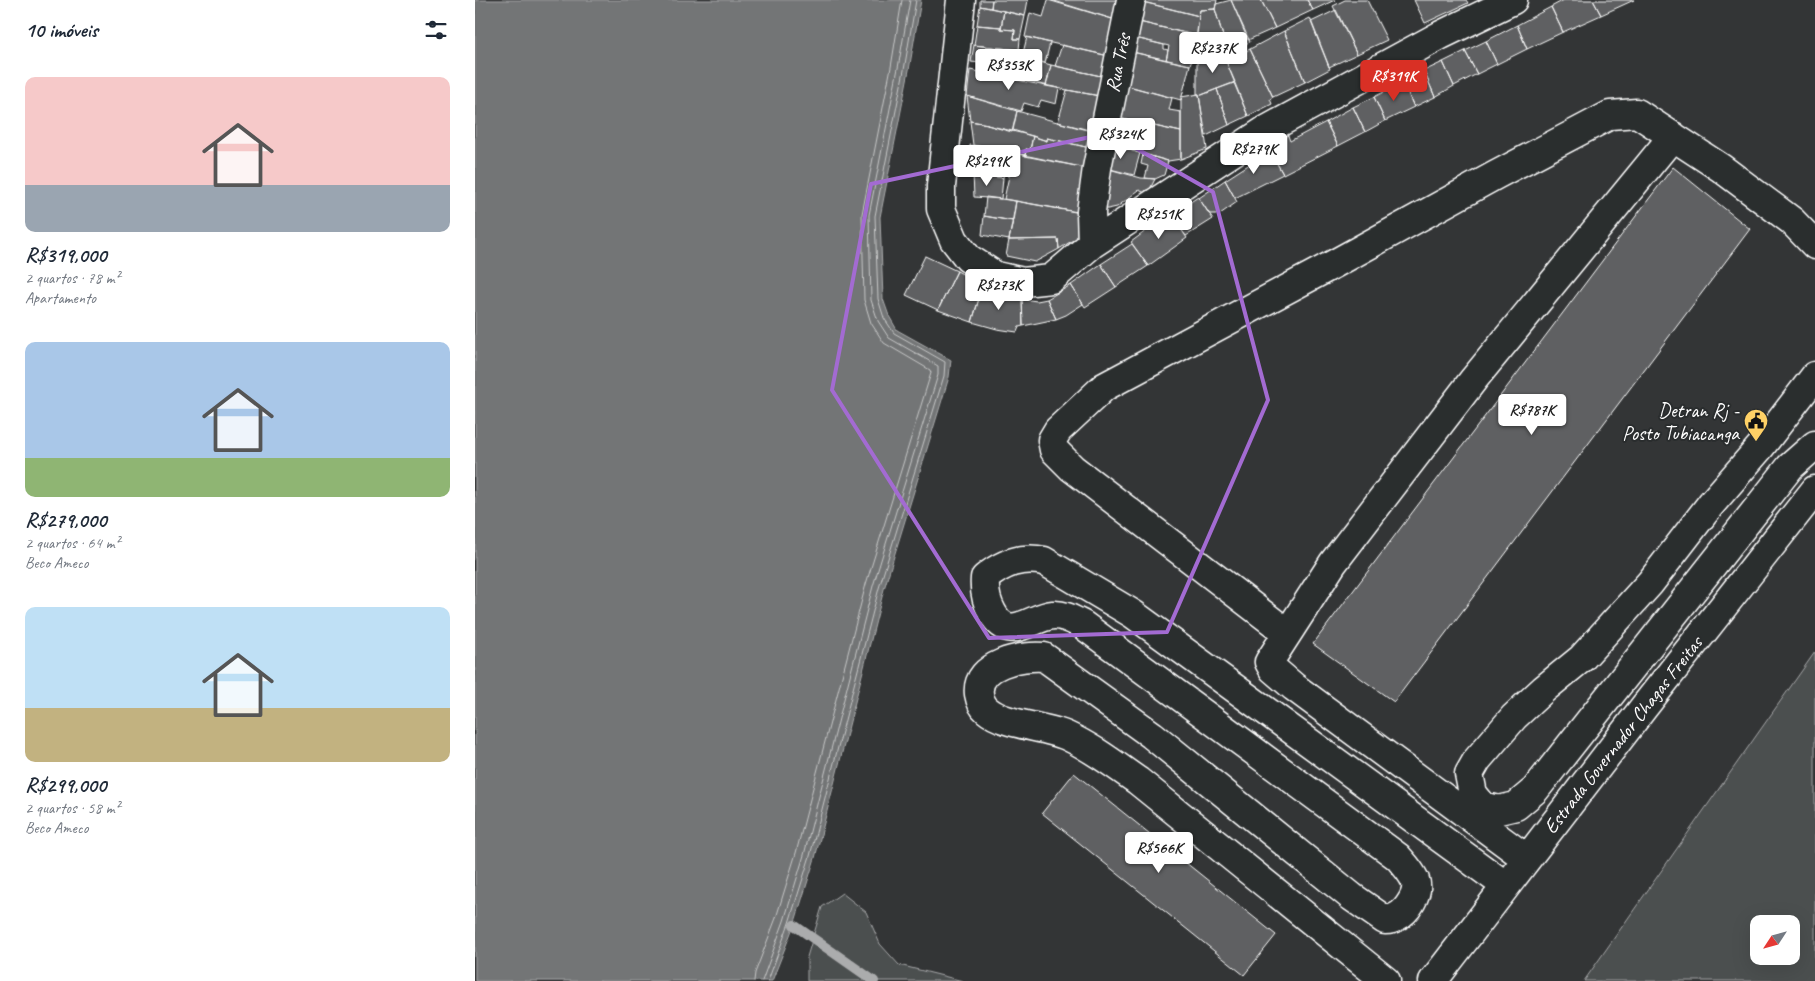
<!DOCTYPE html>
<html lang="pt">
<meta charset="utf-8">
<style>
:root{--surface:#fff;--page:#f2f2f3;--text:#1f2937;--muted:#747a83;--accent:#d93025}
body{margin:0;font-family:Caveat,sans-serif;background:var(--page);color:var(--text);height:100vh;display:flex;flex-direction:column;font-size:19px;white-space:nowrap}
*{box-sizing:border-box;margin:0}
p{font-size:16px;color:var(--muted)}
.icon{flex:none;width:28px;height:28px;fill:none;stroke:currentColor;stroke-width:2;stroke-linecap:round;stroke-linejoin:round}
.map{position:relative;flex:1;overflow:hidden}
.panel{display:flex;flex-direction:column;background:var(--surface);width:475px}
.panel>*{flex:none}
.needle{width:32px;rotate:234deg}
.fabs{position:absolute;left:1275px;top:915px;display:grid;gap:10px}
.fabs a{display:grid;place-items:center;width:50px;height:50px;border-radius:10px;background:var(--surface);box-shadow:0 5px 20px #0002;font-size:25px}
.price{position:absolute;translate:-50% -42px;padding:0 11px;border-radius:5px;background:#fff;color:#222;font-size:16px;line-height:32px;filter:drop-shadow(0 1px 2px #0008)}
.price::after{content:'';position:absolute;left:50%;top:30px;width:15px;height:11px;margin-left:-8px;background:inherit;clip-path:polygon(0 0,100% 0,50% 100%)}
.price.active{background:var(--accent);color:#fff}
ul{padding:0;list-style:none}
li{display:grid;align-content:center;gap:10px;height:265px;padding:0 25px}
li span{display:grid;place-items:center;height:155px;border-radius:10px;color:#555}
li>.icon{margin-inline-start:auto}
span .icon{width:90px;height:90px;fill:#fffc;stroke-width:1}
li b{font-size:21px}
h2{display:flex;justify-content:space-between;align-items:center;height:60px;padding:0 25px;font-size:21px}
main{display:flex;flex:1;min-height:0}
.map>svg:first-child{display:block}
</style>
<main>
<section class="panel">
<h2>10 imóveis<svg class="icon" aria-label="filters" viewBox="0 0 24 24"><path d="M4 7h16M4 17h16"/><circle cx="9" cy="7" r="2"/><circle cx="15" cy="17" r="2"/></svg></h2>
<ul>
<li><span style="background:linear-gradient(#f6c9c9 70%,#9aa5b1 0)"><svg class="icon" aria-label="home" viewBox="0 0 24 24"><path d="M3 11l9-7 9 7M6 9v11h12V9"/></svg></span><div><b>R$319,000</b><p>2 quartos · 78 m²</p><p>Apartamento</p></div></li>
<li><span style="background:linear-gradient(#a9c7e8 75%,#8fb573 0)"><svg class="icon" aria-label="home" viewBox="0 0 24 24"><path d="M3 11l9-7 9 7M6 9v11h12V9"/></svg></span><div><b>R$279,000</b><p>2 quartos · 64 m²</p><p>Beco Ameco</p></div></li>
<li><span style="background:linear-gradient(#bfe0f5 65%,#c2b280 0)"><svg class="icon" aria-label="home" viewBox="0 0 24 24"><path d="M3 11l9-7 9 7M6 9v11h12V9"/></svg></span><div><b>R$299,000</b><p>2 quartos · 58 m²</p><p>Beco Ameco</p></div></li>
</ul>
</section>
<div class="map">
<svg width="1340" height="981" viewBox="0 0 1340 981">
<rect width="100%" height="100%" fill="#333536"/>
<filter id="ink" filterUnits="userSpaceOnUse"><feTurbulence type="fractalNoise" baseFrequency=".02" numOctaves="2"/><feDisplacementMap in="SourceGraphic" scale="10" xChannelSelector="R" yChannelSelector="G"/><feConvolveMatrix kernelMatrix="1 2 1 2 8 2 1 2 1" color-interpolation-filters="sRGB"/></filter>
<g filter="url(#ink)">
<path fill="#4c4f50" stroke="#a6a7a8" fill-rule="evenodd" d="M1340,652v329h-231zM1284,924h32v32h-32z
M367,893l24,19 14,32 19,21 64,16h-156v-24l15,-50z"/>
<path fill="#737576" stroke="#abacad" d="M0,0h446l-12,70 -29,147 3,82 6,17 8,14 54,30 -2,17 -65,212 -69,269 -21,67 -22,56h-297z"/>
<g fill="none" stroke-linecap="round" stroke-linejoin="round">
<path stroke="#c7c8c8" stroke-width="1" d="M279,981l1,-8 21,-55 20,-65 70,-269 65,-211 -1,-3 -46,-27 -13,-20 -7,-23 -2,-86 29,-147 11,-67
M287,981l22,-60 20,-66 69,-269 65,-211v-9l-49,-28 -11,-17 -7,-21 -2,-85 29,-147 12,-68
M293,981l21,-58 21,-67 69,-268 65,-212 1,-14 -51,-29 -10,-15 -6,-19 -3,-83 29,-146 12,-70"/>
<path stroke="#abacad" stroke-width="10" d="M319,925l80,56"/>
</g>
<path fill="#5f6162" stroke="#fff" d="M505,0h12l-1,8 -11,-2z
M517,0h36l-3,16 -34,-8z
M573,0l71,21 -6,36 -88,-20 5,-24 13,4z
M576,0h76l-8,21z
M664,0h78l-2,9 -15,1 -1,6 -60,-15z
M756,0l19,42 -23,8 -12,-41 1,-5z
M756,0h30l14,28 -27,12z
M786,0h46l6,10 -38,18z
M832,0h28l-22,10z
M870,0h22l20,40 -30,14 -24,-48z
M939,0h52l2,3 -43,20z
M1089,0h29l8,15 -38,17 -12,-25z
M1118,0h41l-33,15z
M664,1l60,15 -2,20 -62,-15z
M505,6l24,5 -3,16 -24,-2z
M1076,7l12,25 -36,17 -10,-24z
M740,9l12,41 -33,3 6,-43z
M861,10l21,44 -28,13 -18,-45z
M529,11l21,5 -5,23h-6l1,-9 -14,-1z
M835,18l20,51 -25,13 -21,-51z
M660,21l63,15 -4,20 -4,9 -24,-5 3,-14 -38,-9z
M502,25l24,2v2l14,1 -1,9h6l-1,11 -45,-5z
M1042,25l10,24 -30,15 -11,-23z
M809,31l21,51 -32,15 -23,-48z
M552,37l23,6 -5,20 -23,-6z
M656,37l33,8v4l4,1 -2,10 -38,-9z
M1011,41l11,23 -20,10 -12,-23z
M499,45l45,5 -4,17 -44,-5z
M587,45l51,12 -3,21 -55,-12z
M775,49l23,48 -3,2 2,5 -24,12 -22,-55z
M653,51l62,14 -9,35 -60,-16z
M990,51l12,23 -23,12 -11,-24z
M747,52l13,30 -36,14v-2h-2v-38l9,1z
M547,57l29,8 -5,21 -29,-6z
M968,62l11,24 -19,11 -11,-26z
M576,65l59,13 -5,19 -59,-11z
M495,70l89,18 -3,16 -15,-4 -3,7 -14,-4 -3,8 -54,-15z
M949,71l11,26 -21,10 -11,-25z
M928,82l11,25 -29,14 -11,-24z
M759,83l14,33 -19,9 -12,-36z
M646,84l51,14 -3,12 12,2v20l-67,-15z
M742,89l12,36 -23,11 -7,-40z
M592,90l38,7 -8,35 -39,-10z
M724,94l8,55 -26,10v-62z
M492,96l50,15 -5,21 -25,-7 1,-1 -18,-3z
M899,97l11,24 -20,11 -12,-25z
M878,107l12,25 -27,14 -12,-24z
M542,111l77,21 -4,16 -43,-10v3l-34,-11z
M639,117l67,15v27l-13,2 -60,-17z
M495,121l18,3 -1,1 46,11 -3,14 -4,-1 -1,6 -52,-10z
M851,122l12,24 -55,28 -13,-23 -2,-7 19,-11 3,8z
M558,136l14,5v-3l43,10 -4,20 -61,-12 1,-7 4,1z
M633,144l32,9 -6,22 -32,-8z
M495,145l38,7 -5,26 -31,-5z
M795,151l13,23 -48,24 -10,-18z
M539,153l72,15 -5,45 -77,-14z
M668,154l25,7 -4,14 -9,4 -10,-1 3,-12 -7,-2z
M627,167l39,11 14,1 -6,12 -3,-1 -1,3 -6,-3 -22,17 -14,3z
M1198,167l77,62 -356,473 -81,-58z
M498,173l30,5 -2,21 -27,-2z
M750,180l12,22 -17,12h-11l-10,-16z
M511,197l30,4 -3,20 -29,-5z
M723,197l15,22 -27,17 -15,-21z
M541,201l67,12 -5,24 -19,12 -1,-10 -49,1z
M695,213l17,25 -39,28 -17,-24z
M509,216l29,5 -4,19 -27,-5z
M583,239l1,10 -24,13 -29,-6 3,-16z
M657,244l16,22 -32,21 -15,-23z
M450,256l32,15 -19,39 -32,-15z
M626,264l15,23 -31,20 -14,-22z
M482,271l26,14 -11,37 -34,-12z
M508,285l17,8 22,6 1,27 -4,1 -2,5 -20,-3 -25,-7z
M596,285l12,19 -17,11 -10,4 -9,-20z
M547,299l15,2 10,-2 9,20 -33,7z
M599,773l202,162 -32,40 -202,-162z"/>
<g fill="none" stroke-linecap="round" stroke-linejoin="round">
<defs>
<path id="minor" d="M486,0l-20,186v23l13,31 14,18 28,18 27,6 28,-3 41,-35 174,-114 175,-95 72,-35
M617,244l-1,-32 6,-44 34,-168
M1340,376l-53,69 -51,59 -61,79 -68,75 -38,31 -30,28 -37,43 -8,14 4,20 10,12 16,4 17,-4 19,-16 255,-323 25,-22
M811,632l-214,-164 -18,-18 -2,-10 6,-10 46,-43 230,-123 162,-89 114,-60 27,-2 84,55 71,53 23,24
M1052,859l-233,-172 -21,-18 -4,-7 64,-99 141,-184 199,-243
M911,981l-248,-200c-23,-16 -45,-33 -71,-45 -22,-10 -63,-11 -80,-26 -5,-4 -7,-10 -8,-16 -4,-30 43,-39 65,-37l108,78 200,162 33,23c4,0 8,-1 11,-3 11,-5 24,-24 19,-37 -4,-9 -11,-16 -17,-23l-315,-232c-10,-5 -19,-11 -30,-10 -23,2 -44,29 -61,-3 -6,-11 -8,-22 -7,-34 18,-15 36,-22 59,-17l89,53 373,272
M958,981l211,-274 171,-217"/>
</defs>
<use href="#minor" stroke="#fff" stroke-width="31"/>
<use href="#minor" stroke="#2a2d2e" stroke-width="28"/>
</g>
</g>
<path fill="none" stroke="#a36bd2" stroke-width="4" stroke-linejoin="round" d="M634,133l104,59 55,208 -101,232 -178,6 -157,-248 39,-206z"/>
<defs>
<symbol id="civic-pin" viewBox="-11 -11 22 30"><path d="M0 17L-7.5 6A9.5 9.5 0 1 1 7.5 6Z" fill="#ffd166" stroke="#2a2d2e"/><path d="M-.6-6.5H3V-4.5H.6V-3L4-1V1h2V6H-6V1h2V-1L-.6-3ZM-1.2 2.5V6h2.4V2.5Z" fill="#111"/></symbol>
</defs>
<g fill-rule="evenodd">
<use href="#civic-pin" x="1267" y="407" width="28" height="38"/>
</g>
<g text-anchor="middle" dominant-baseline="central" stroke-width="4" stroke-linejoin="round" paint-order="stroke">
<g font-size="20" fill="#fff" stroke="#2a2d2e">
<text transform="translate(643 63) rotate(-78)">Rua Três</text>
<text transform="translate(1148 735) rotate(-52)">Estrada Governador Chagas Freitas</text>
</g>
<g font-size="20" fill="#fff" stroke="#2a2d2e" text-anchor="end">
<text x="1264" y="410">Detran Rj -<tspan x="1264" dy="23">Posto Tubiacanga</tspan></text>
</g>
</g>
</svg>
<div class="fabs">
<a><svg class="needle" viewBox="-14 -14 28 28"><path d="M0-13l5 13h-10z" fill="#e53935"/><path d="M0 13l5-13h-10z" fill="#747a83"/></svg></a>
</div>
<b class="price" style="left:738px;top:74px">R$237K</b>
<b class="price" style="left:534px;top:91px">R$353K</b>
<b class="price active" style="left:919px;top:102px">R$319K</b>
<b class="price" style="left:646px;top:160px">R$324K</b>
<b class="price" style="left:779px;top:175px">R$279K</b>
<b class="price" style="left:512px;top:187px">R$299K</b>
<b class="price" style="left:684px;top:240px">R$251K</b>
<b class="price" style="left:524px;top:311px">R$273K</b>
<b class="price" style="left:1057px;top:436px">R$787K</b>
<b class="price" style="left:684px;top:874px">R$566K</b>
</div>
</main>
